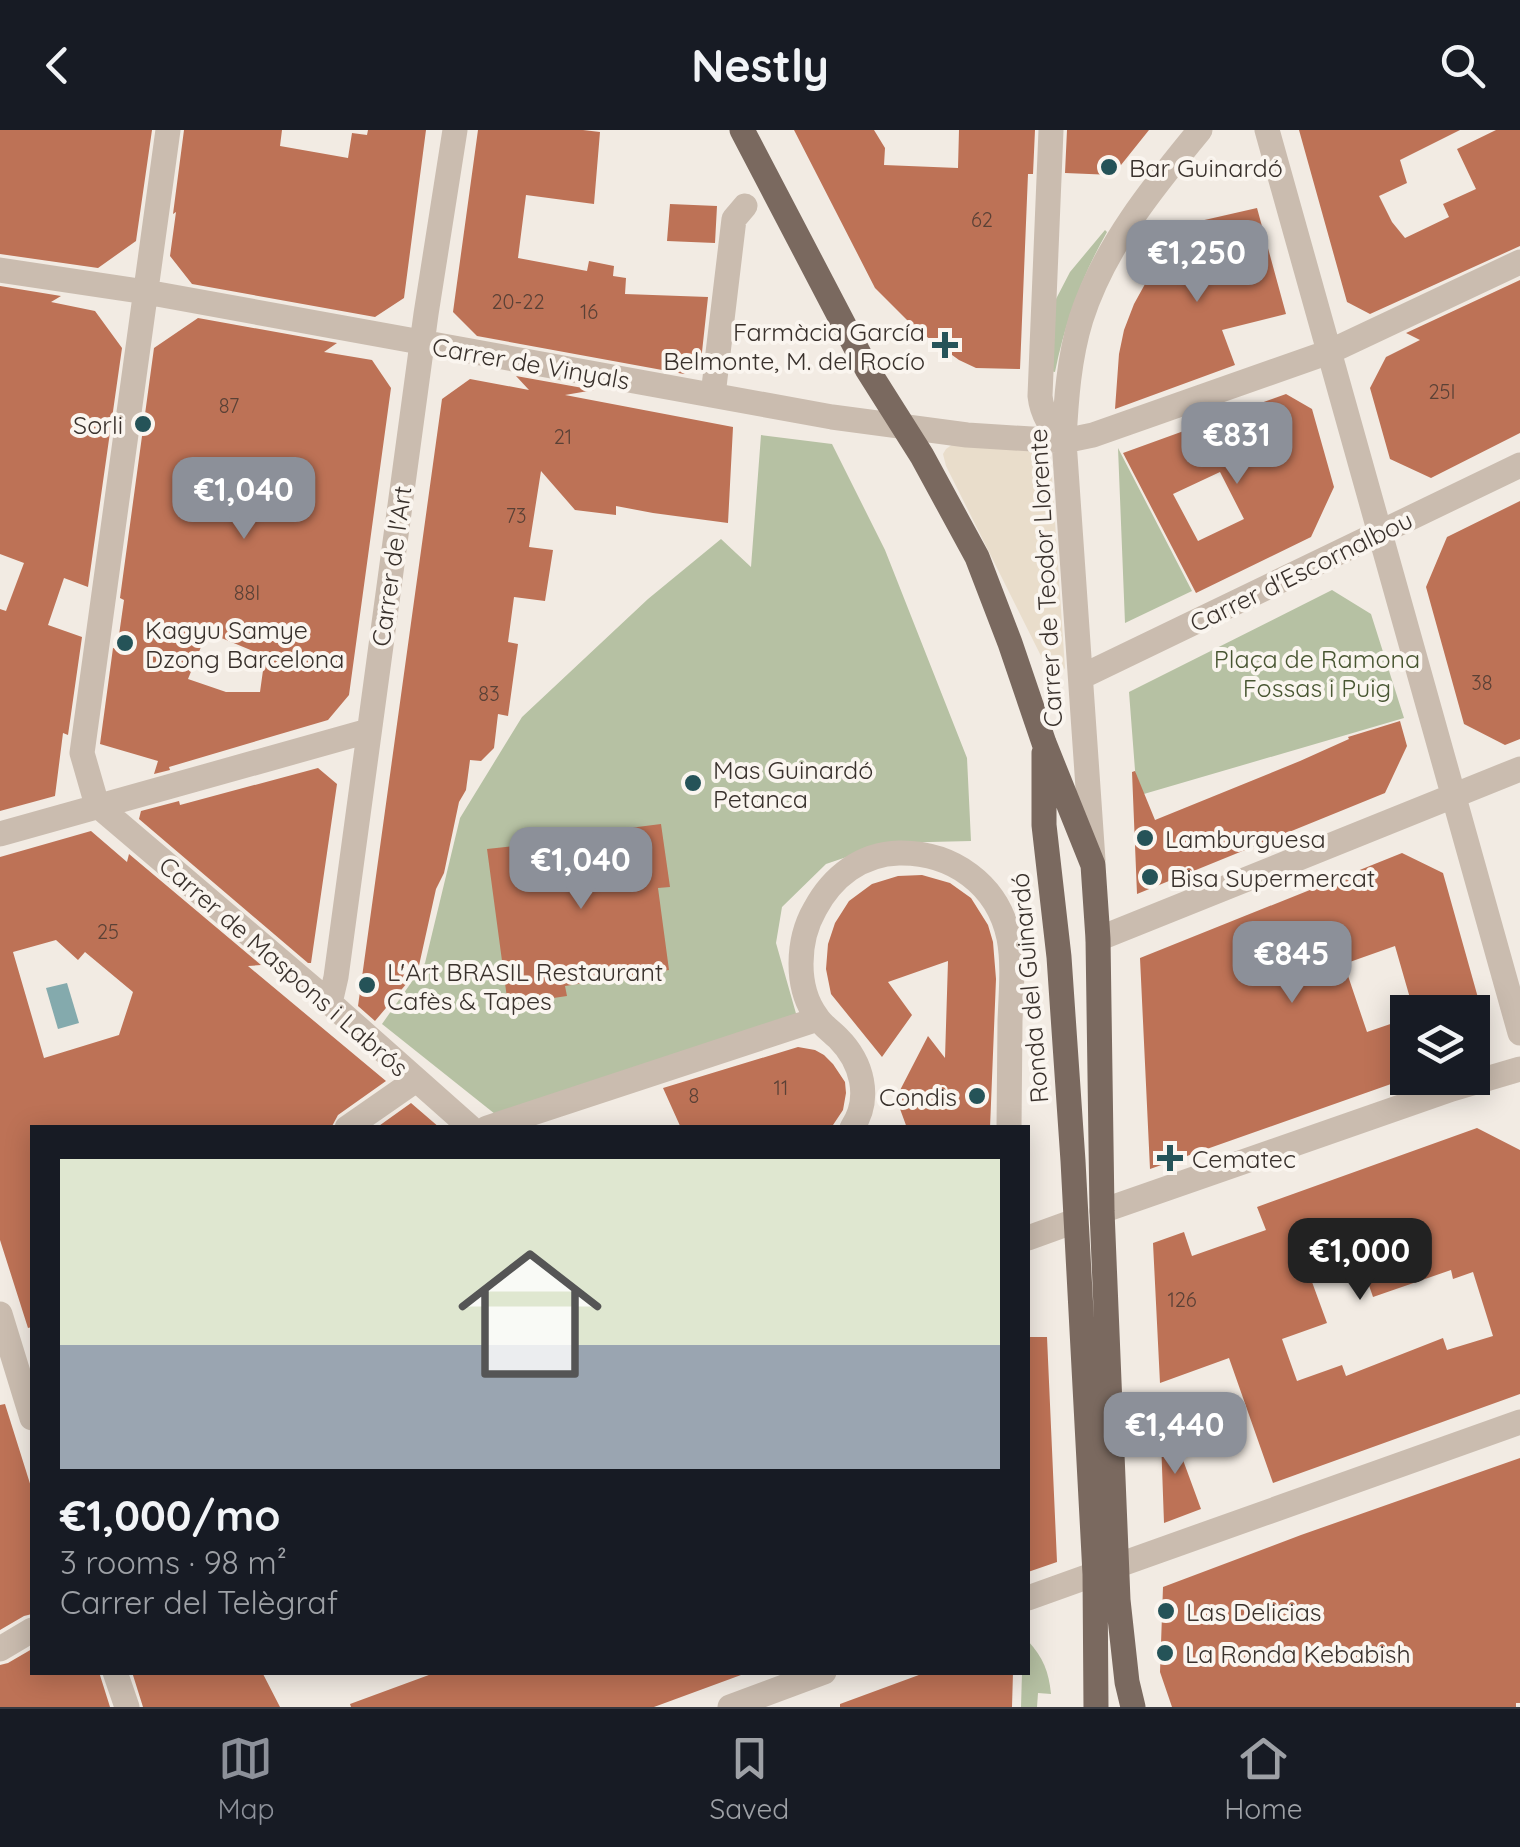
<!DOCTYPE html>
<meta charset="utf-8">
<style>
:root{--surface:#171b24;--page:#242831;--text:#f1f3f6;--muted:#9ea1a6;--line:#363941;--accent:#8c9099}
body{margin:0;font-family:Quicksand,sans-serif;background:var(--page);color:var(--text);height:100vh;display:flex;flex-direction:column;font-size:38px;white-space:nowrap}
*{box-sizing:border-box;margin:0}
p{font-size:32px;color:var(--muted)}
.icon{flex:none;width:55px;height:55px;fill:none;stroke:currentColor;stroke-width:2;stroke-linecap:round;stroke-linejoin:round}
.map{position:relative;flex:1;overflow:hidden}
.details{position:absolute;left:30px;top:995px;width:1000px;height:550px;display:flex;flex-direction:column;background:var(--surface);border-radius:0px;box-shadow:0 5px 25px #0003}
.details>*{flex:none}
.tools{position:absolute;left:1390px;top:865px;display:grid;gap:20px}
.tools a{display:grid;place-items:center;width:100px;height:100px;border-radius:0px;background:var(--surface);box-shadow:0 5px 25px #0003;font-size:50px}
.price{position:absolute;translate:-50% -85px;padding:0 22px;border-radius:20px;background:var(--accent);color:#fff;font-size:32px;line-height:65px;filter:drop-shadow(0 2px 5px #0008)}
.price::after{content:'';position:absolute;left:50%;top:60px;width:30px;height:22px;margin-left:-15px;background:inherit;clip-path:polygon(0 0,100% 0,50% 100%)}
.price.selected{background:#222;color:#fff}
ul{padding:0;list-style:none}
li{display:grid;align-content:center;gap:20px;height:530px;padding:0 30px}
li+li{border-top:2px solid var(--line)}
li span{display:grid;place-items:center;height:310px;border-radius:0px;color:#555}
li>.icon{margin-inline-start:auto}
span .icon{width:180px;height:180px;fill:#fffc;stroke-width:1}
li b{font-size:42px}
header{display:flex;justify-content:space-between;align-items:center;height:130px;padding:0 30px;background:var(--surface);font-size:45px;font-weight:800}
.dock{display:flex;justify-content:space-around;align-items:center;height:140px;border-top:2px solid var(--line);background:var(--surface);font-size:28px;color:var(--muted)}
.dock a{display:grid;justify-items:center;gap:5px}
.dock .selected{color:var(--accent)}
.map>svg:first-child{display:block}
</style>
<header><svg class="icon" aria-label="back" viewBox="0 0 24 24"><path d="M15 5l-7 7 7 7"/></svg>Nestly<svg class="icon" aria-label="search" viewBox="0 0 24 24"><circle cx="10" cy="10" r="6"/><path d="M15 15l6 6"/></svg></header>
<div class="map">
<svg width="1520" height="1577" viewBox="0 0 1520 1577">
<rect width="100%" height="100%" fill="#f2ebe3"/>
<path fill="#b6c1a3" d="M1105,100l2,2c-25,44 -42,90 -52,140l-5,-1 6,-72 14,-27z
M761,305l71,9 53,106 82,208 4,83 -83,2 -62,21 -44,43 -6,36 21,74 -302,97 -113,-90 43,-61 35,-145 62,-101 126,-118 73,-60 30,28z
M1118,318l74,143 -67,32z
M1332,460l39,24 33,104 -267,78 -8,-104z
M1028,1511c15,16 21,31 23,53l-13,-1 -1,14h-16l1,-34 6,-1z"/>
<path fill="#e9ddcb" d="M953,314l90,8 8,11 14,205 -5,7 -4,1 -7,-4 -103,-206 -3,-12 3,-5z"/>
<path fill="#84aaad" d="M67,853l12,40 -21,6 -12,-41z"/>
<path fill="#bd7256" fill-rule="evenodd" d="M0,0h152l-16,111 -38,27 -98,-14z
M184,0h98l-2,16 68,12 4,-25 15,2 1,-5h58l-22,168 -29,19 -183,-33 -22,-28 6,-44 -3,2z
M478,0h105l17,2 -6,72 -68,-9 -8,63 69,13 2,-10 25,5 -1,10 13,2 -1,16 83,3 -7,64 -17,13 -207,-38 -24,-24z
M794,0h80l11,18 -1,17 74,3 1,-38h76l-2,44h-5l-8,195 -44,-1 -17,-8 -43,-31 -41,-41z
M1067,0h82l-36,45 -48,-2z
M1299,0h161l-60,30 7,23 -28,13 13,26 13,16 44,-21 -6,-13 33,-15 -19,-40 39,-19h24v116l-150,68 -23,-12z
M670,74l47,2 -2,37 -48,-2z
M1257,78l29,106 -64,16 13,35 -120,44 4,-55 5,-24 10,-26 21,-38 32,-42z
M1520,150v153l-89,45 -41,-19 -20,-71 16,-31 34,-17 -14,-7z
M0,156l61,10 -10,6 44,9 27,37 -34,239 -24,-9 -16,47 34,12 -14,98 -5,-2 -8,63 -55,15v-202l6,2 18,-48 -24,-9z
M198,188l139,25 -13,9 48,8 19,28 -42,307 -21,25 -159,47 1,3 -16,4 4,-13 -58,-17 13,-96 4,1 7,-49 -4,-2 34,-250zM207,502l58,24 -5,36h-34l-38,-13z
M516,246l78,14 -29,5 168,32 -5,96 -75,-10 -37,-7v9l-41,-5 -34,-39 -12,76 24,3 -8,51 -31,-4 -6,45 10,2 -10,72 -10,-2 -4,34 -13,13 -11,-1 -4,30 -7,12 -15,71 -8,16 -18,81 -43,51 -17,-15 84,-607 28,-20 59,11z
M1286,264l26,15 22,78 -23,50 -115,56 -73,-140zM1220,342l24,47 -46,22 -25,-47z
M1520,371v238l-15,6 -41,-21 -38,-137 21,-50z
M1400,591l7,25 -22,47 -248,101 -5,-122 3,-1 20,49 145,-59 49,-22 -1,-2z
M318,638l19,16 -26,179h-3l-169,-144 2,-8 38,-10 1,4z
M661,694l9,63 -12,1 11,82 -104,16 2,10 -27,4 -1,-6 -32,4 -20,-149 38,-4 5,15 62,-17 -2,-10z
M91,701l36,31 2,-8 132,111 -13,1 138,115 -48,34 -7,13h-299v199l-4,1 -28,-88v-383zM56,810l22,20 7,-8 48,40 -14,43 -75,23 -31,-106z
M1402,723l41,20 39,139h-68l-19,-66 -51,18 23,68 41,-14v60l-258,91 -10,-211z
M922,745l28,8 21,15 17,27 5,17 3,37 -6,149h-83l-11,-30 32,-62 17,22 3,-97 -60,21 24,33 -30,42 -51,-63 -5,-25 2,-25 7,-21 14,-22 23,-17 26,-8z
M798,917l17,3 9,5 9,9 12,18 1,11 -3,17 -12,18h-150l-18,-40z
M411,973l29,25h-64z
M1477,998l43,22v244l-247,89 -44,-125 -69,25 -7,-140 31,-11 8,24 74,-26 -9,-23zM1362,1135l11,32 78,-27 2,9 20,-7 20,64 -46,14 -4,-12 -97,38 -4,-11 -45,16 -15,-42 45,-16 -15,-41z
M1028,1207h19l10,225 -29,10z
M5,1274l27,86v124l-8,2 -24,14v-225z
M1165,1281l36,98 -37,14 -4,-111z
M1520,1328v245h-4v4h-344l-12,-35 3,-85 138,-52z
M32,1519v23h67l11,35h-110v-42l8,-2z
M132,1542h130l18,35h-137z
M437,1542h304v3l-87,32h-303l-1,-3z
M927,1542h86l-1,35h-172v-3z"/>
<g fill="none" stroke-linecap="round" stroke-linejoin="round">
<path stroke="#cabcaf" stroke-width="25" d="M168,0l-86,623 15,52 233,198 141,125
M1051,0l-11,266c2,19 11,31 24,45
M1267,0l253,903
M0,140l146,22 686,125 135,18 97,6 29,-6 236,-83 191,-90
M713,265l21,-176 11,-13
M1081,547l439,-212
M0,704l368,-103
M1093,730l-29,-419c2,-41 5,-83 17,-122 23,-72 72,-132 119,-189
M1098,809l422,-170
M330,873l6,-26 90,-663 29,-184
M347,998l69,-48
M487,998l331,-109
M852,998c20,-30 10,-66 -14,-90 -7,-7 -16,-13 -21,-21 -22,-29 -20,-77 -2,-108 17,-32 46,-55 84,-56 53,-1 99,31 110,85 5,26 2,56 1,83 0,36 -1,71 -1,107
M1102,1081l350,-122 68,-20
M1028,1108l47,-17
M0,1184l32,104
M1116,1436l404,-144
M1028,1468l67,-24
M0,1519l32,-19
M115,1542l12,35
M730,1577l94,-35"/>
<path stroke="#7a695f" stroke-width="25" d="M742,0l125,239 55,87 55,101 33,86 34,100 49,122 5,74 4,272 16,389 9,82 6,25
M1044,623v72l15,132 14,204 22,413 1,133"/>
</g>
<g fill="#255358" stroke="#faf5ef" stroke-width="4">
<circle cx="1109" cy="37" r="10"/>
<path d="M940 200h10v10h10v10h-10v10h-10v-10h-10v-10h10z"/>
<circle cx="143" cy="294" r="10"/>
<circle cx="125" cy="513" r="10"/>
<circle cx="693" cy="653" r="10"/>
<circle cx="1145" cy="708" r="10"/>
<circle cx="1150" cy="747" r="10"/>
<circle cx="367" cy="855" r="10"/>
<circle cx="977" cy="966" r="10"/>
<path d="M1165 1013h10v10h10v10h-10v10h-10v-10h-10v-10h10z"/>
<circle cx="1166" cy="1481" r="10"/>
<circle cx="1165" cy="1523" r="10"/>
</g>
<g text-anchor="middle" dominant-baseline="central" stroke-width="8" stroke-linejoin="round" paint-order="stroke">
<g font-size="20" fill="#5a4136">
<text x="982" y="89">62</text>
<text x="518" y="171">20-22</text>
<text x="589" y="181">16</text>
<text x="1442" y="261">25I</text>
<text x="229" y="275">87</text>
<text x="563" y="306">21</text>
<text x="516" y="385">73</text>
<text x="247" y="462">88I</text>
<text x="1482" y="552">38</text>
<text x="489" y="563">83</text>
<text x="108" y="801">25</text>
<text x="781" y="957">11</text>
<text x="694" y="965">8</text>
<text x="1182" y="1169">126</text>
</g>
<g font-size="25" fill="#39312c" stroke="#faf5ef" text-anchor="start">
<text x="1129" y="37">Bar Guinardó</text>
<text x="925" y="201" text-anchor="end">Farmàcia García<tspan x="925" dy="29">Belmonte, M. del Rocío</tspan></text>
<text x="123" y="294" text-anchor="end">Sorli</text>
<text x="145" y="499">Kagyu Samye<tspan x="145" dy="29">Dzong Barcelona</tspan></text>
<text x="713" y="639">Mas Guinardó<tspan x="713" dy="29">Petanca</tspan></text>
<text x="1165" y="708">Lamburguesa</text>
<text x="1170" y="747">Bisa Supermercat</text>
<text x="387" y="841">L'Art BRASIL Restaurant<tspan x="387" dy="29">Cafès &amp; Tapes</tspan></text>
<text x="957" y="966" text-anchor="end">Condis</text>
<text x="1192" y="1028">Cematec</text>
<text x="1186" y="1481">Las Delicias</text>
<text x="1185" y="1523">La Ronda Kebabish</text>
</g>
<g font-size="25" fill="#39312c" stroke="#faf5ef">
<text transform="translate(531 233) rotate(10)">Carrer de Vinyals</text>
<text transform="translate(391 436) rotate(-82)">Carrer de l'Art</text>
<text transform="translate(1301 441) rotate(-26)">Carrer d'Escornalbou</text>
<text transform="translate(1045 448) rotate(-93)">Carrer de Teodor Llorente</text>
<text transform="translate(284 836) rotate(41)">Carrer de Maspons i Labrós</text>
<text transform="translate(1029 858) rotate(-95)">Ronda del Guinardó</text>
</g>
<g font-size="25" fill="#485632" stroke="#faf5ef">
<text x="1317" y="528">Plaça de Ramona<tspan x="1317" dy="29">Fossas i Puig</tspan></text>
</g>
</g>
</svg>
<div class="tools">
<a><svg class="icon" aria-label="layers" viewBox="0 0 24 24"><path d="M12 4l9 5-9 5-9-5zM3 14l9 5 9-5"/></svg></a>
</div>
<b class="price" style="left:1197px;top:175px">€1,250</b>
<b class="price" style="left:1237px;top:357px">€831</b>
<b class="price" style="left:244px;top:412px">€1,040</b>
<b class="price" style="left:581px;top:782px">€1,040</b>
<b class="price" style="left:1292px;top:876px">€845</b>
<b class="price selected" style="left:1360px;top:1173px">€1,000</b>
<b class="price" style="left:1175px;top:1347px">€1,440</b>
<section class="details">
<ul>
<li><span style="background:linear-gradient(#dfe7d0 60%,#9aa5b1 0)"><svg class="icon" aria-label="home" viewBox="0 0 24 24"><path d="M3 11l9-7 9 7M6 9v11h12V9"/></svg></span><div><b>€1,000/mo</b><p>3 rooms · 98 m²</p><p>Carrer del Telègraf</p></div></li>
</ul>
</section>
</div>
<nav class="dock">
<a class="selected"><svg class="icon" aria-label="map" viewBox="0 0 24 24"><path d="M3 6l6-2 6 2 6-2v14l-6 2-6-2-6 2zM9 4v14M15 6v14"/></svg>Map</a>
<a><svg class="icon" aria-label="saved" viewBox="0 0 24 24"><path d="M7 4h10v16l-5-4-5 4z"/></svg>Saved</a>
<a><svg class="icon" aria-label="home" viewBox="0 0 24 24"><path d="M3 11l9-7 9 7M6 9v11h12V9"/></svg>Home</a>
</nav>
